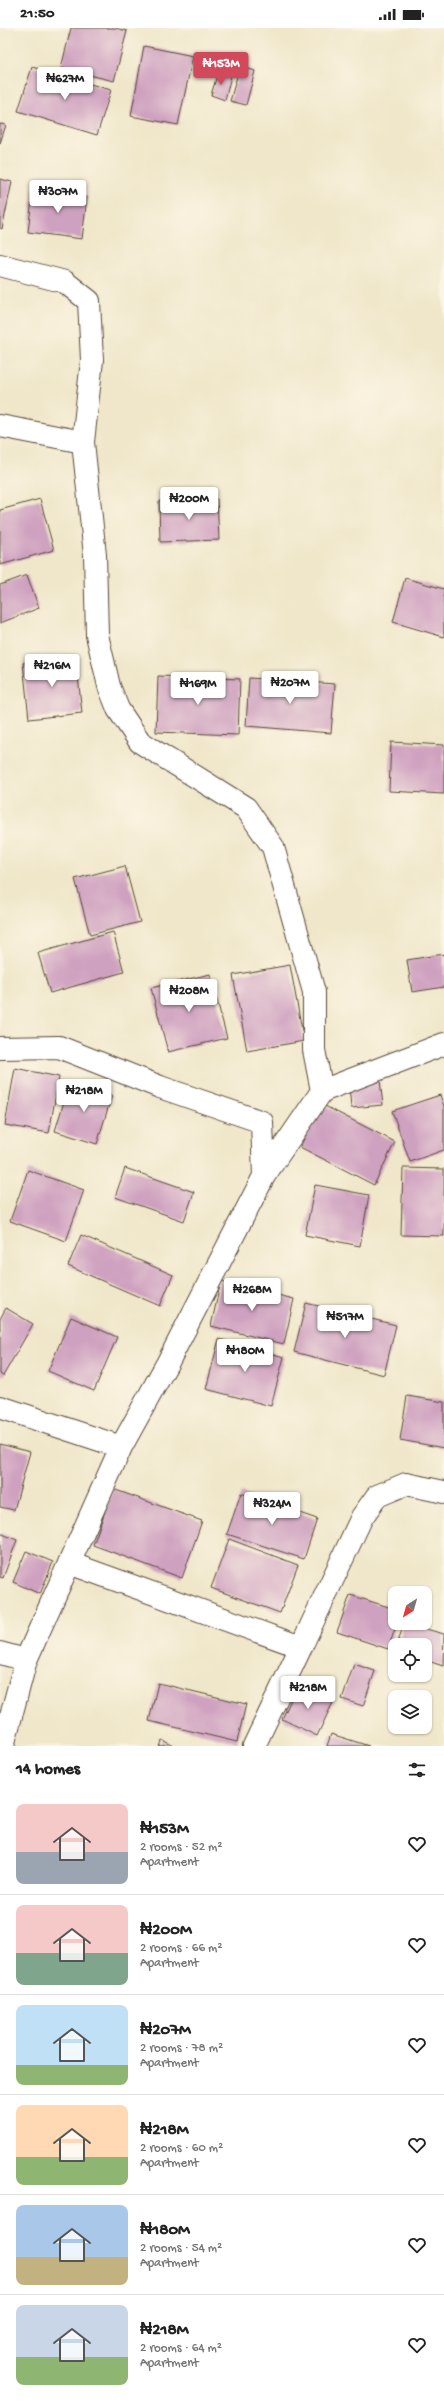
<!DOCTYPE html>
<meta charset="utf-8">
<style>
:root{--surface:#fff;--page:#f6f6f6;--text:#222;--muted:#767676;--line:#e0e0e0;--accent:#d1495b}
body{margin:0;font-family:"Gochi Hand",sans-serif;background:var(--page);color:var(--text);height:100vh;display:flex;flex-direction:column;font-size:15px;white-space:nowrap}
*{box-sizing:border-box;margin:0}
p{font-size:13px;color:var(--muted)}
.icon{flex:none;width:22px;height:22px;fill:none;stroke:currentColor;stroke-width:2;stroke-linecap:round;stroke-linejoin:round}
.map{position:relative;height:1718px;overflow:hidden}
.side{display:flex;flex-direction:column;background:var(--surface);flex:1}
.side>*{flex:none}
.needle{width:26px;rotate:217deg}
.tools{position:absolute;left:388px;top:1558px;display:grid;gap:8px}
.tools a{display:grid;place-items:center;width:44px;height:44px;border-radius:8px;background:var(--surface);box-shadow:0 1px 3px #0004;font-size:20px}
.price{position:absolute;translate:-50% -34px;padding:0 9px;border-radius:4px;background:#fff;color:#222;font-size:13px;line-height:26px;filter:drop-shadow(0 1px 2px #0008)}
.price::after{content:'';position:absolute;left:50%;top:24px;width:12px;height:9px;margin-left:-6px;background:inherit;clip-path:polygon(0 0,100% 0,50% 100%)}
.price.on{background:var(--accent);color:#fff}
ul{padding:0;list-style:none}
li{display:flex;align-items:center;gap:12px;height:100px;padding:0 16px}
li+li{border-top:1px solid var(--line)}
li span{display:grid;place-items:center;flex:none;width:112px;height:80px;border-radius:8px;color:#555}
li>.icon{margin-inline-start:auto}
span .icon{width:48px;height:48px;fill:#fffc;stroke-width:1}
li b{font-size:17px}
h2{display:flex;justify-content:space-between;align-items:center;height:48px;padding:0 16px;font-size:17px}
.status{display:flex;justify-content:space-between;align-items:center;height:28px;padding:0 20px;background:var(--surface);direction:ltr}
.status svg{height:11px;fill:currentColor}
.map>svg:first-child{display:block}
</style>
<div class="status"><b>21:50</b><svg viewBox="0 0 49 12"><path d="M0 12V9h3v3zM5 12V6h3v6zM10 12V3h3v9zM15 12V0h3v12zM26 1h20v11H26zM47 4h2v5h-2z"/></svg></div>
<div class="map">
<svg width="444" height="1718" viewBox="0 0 444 1718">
<rect width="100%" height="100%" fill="#fcf5e5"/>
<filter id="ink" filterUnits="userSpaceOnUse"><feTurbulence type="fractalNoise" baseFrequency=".025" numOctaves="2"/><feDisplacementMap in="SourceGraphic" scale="8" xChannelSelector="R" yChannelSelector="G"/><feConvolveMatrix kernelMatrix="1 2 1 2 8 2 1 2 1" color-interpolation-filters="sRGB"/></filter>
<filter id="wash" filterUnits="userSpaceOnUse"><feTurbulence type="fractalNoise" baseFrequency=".012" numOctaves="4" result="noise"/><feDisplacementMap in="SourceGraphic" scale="16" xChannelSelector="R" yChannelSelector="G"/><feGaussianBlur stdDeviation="0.9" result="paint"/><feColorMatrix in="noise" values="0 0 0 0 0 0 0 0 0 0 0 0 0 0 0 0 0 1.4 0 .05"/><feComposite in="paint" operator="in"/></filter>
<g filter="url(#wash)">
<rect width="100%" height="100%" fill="#f0e7ca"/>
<g id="blocks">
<path fill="#cfa1c0" d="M71,0h44l12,3 -13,50 -53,-13z
M144,18l49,10 -15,69 -47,-9z
M240,38l15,5 -9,34 -16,-4z
M32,39l79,23 -14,45 -79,-24z
M218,44l13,4 -6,24 -14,-5z
M0,96l6,1 -6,18z
M0,151l12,3 -10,47 -2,-1z
M33,162l54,7 -5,42 -54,-7z
M40,471l14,51 -54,15v-55z
M217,471l2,41 -59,2 -1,-41z
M27,547l12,33 -39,15v-38z
M405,550l39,11v48l-51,-15z
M76,630l6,55 -53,6 -6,-56z
M158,648l82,3 -2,56 -82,-3z
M249,650l86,6 -4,49 -85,-7z
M391,714l53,3v49l-55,-3z
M125,838l15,56 -50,13 -15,-56z
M113,904l11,40 -74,21 -12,-40z
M444,926v33l-32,5 -5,-32z
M290,937l14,76 -57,10 -14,-76z
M210,946l17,64 -59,14 -17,-64z
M15,1040l44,9 -10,56 -44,-8z
M380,1053l3,24 -32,3 -2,-24z
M70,1054l42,13 -15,49 -42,-13z
M440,1067l4,11v44l-34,12 -18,-51z
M321,1076l74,38 -21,43 -74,-38z
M125,1140l69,24 -10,29 -69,-24z
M403,1140l41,1v67l-43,-1z
M28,1142l56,20 -18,51 -56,-20z
M315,1157l54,10 -9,51 -55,-11z
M81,1207l92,40 -13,31 -92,-40z
M221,1253l73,18 -10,45 -73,-18z
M306,1275l90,22 -12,50 -90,-23z
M6,1280l27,16 -30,52 -3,-2v-55z
M71,1289l46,20 -23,54 -46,-20z
M219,1311l65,18 -13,49 -65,-17z
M407,1368l37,6v46l-44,-8z
M0,1416l30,8 -16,58 -14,-3z
M113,1461l89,32 -20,57 -89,-33z
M241,1465l76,26 -13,40 -77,-25z
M0,1505l17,7 -14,38 -3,-1z
M229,1511l69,26 -18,48 -69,-25z
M26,1523l27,11 -13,32 -27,-12z
M350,1567l45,14v14h2l-9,26 -51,-17z
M404,1595l40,11 -1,32 -18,-6v-15h-28z
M354,1636l21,7 -12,35 -21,-7z
M158,1655l88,21 -9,38 -88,-21z
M299,1655l35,17 -17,36 -35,-17z
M331,1706l38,12h-42z
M162,1712l12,6h-15z"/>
</g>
</g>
<g filter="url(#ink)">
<use href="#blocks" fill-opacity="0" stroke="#564638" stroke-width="1"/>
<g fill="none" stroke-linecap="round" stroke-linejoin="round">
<defs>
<path id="minor" d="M0,237l65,17 24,19 3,59 -9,82 12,113 2,80 12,51 9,23 22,33 106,66 27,39 41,145v58l8,41
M0,398l83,16
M0,1020l59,-1 101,40 102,35 2,54
M0,1379l121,40
M69,1535l232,84 -47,99
M301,1619l61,-130 15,-21 29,-12 38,8
M0,1625l26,7
M3,1718l23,-86 95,-213 47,-85 96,-186 58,-85 122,-47"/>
</defs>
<use href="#minor" stroke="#564638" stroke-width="24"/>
<use href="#minor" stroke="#fff" stroke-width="22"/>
</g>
</g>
</svg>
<div class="tools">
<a><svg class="needle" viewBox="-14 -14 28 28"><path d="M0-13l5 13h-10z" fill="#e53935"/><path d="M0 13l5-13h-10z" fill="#767676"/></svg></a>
<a><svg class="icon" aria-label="locate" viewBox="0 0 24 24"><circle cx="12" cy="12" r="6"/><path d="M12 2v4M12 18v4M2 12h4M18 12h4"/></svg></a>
<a><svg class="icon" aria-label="layers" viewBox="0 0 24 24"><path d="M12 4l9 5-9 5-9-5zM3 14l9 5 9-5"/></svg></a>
</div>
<b class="price on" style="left:221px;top:58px">₦153M</b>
<b class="price" style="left:65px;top:73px">₦627M</b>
<b class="price" style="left:58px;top:186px">₦307M</b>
<b class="price" style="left:189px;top:493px">₦200M</b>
<b class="price" style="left:52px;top:660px">₦216M</b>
<b class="price" style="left:290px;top:677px">₦207M</b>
<b class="price" style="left:198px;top:678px">₦169M</b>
<b class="price" style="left:189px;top:985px">₦208M</b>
<b class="price" style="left:84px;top:1085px">₦218M</b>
<b class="price" style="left:252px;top:1284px">₦268M</b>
<b class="price" style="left:345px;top:1311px">₦517M</b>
<b class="price" style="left:245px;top:1345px">₦180M</b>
<b class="price" style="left:272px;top:1498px">₦324M</b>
<b class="price" style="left:308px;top:1682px">₦218M</b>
</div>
<section class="side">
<h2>14 homes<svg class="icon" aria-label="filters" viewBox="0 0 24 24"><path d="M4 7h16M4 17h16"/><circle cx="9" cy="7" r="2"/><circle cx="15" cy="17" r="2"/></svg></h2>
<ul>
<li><span style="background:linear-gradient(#f6c9c9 60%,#9aa5b1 0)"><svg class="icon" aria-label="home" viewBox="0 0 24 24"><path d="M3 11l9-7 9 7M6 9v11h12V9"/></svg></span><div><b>₦153M</b><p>2 rooms · 52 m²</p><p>Apartment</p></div><svg class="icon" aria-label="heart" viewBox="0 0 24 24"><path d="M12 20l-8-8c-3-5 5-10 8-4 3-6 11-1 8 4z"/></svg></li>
<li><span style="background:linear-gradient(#f6c9c9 60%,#7fa58c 0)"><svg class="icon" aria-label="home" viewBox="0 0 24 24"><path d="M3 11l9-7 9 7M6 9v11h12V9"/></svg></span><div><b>₦200M</b><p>2 rooms · 66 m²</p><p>Apartment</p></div><svg class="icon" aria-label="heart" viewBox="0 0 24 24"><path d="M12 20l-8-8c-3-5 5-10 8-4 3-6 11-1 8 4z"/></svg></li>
<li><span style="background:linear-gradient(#bfe0f5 75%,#8fb573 0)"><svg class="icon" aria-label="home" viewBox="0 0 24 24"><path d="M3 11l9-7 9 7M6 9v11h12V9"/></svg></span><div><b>₦207M</b><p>2 rooms · 78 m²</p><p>Apartment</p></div><svg class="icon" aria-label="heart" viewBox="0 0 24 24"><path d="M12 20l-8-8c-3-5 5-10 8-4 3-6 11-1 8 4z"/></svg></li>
<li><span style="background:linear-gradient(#ffd9b3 65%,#8fb573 0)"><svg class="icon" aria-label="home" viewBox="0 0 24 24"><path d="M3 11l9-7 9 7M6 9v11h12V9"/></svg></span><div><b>₦218M</b><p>2 rooms · 60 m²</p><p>Apartment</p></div><svg class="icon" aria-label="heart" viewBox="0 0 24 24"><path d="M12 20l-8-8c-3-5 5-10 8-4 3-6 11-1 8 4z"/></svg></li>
<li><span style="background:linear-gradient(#a9c7e8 65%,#c2b280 0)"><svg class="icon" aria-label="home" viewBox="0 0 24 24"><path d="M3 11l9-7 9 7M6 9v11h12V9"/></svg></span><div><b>₦180M</b><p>2 rooms · 54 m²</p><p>Apartment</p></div><svg class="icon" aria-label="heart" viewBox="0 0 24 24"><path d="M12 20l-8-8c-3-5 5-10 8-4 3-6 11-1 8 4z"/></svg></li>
<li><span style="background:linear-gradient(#c9d6e8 65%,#8fb573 0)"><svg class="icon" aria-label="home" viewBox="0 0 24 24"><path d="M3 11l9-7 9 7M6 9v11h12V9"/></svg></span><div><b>₦218M</b><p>2 rooms · 64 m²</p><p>Apartment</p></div><svg class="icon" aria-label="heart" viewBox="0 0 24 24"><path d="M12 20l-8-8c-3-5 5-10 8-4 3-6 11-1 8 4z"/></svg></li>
</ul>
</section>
